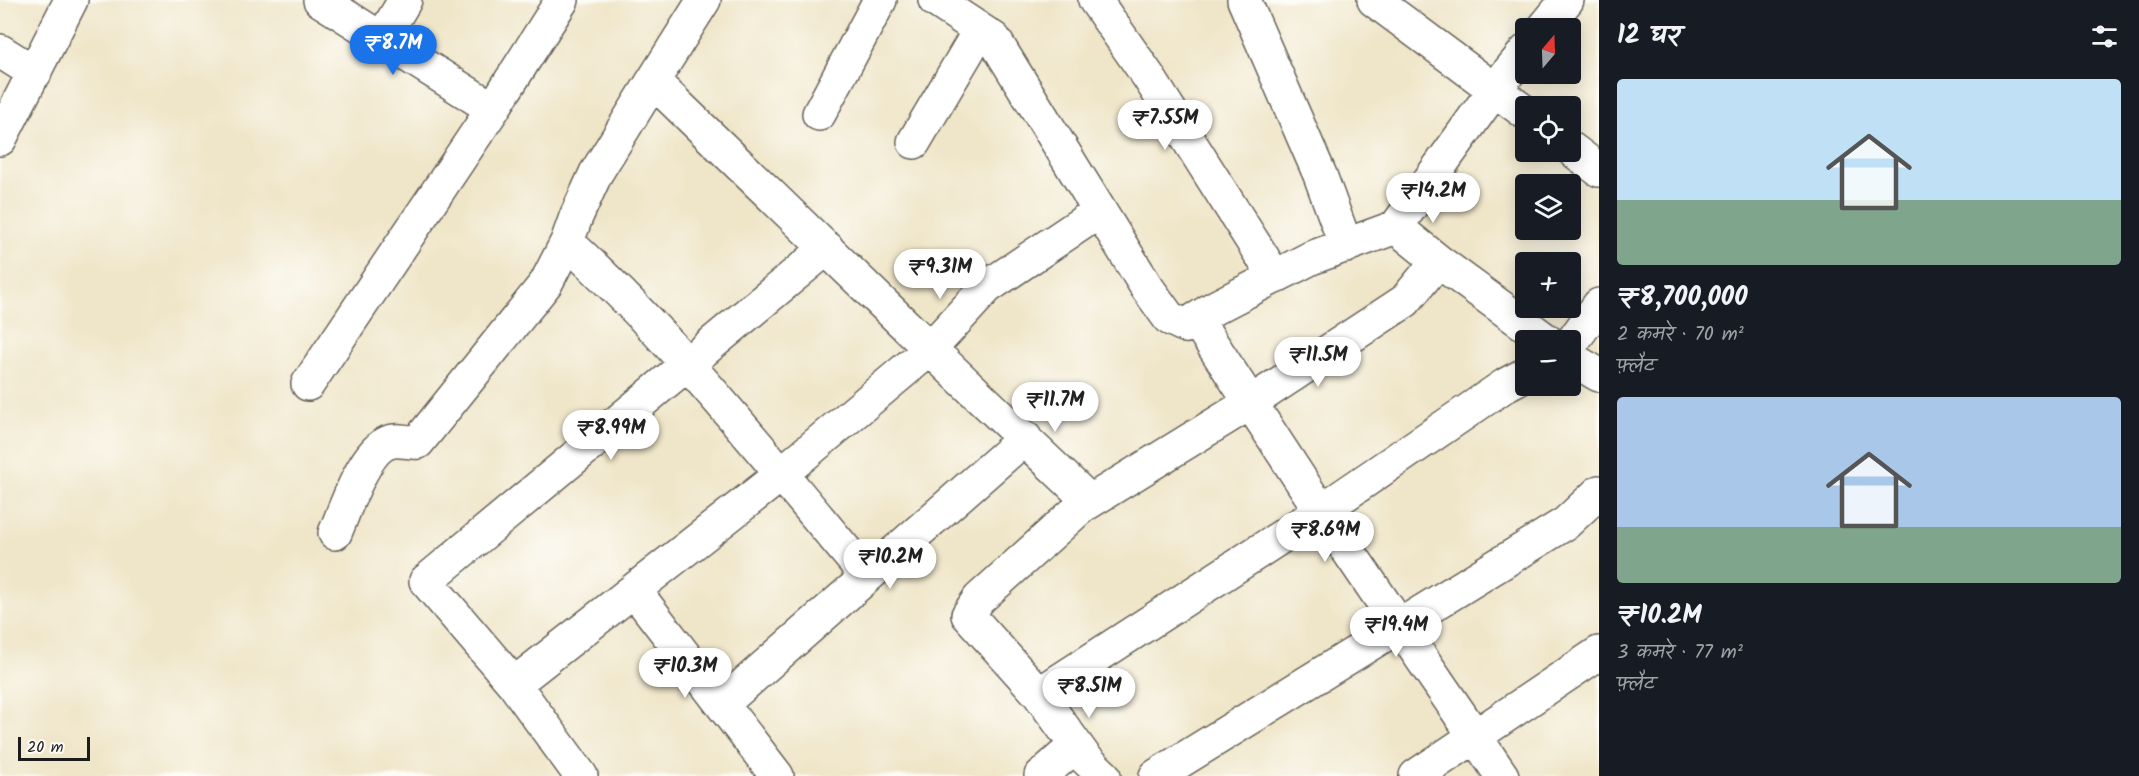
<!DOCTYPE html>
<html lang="hi">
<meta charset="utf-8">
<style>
:root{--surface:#171b24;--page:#20242c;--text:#f1f3f6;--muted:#9ea1a6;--accent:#1a73e8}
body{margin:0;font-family:Kalam,"Playpen Sans Deva",sans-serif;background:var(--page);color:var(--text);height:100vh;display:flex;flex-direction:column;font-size:22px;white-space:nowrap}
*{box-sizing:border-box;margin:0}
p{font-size:20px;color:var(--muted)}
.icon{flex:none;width:33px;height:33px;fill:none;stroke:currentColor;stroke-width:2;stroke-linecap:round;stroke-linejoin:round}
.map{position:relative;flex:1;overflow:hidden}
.details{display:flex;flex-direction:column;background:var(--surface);width:540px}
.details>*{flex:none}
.needle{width:39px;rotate:19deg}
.buttons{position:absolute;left:1515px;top:18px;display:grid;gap:12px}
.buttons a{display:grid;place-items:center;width:66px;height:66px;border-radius:6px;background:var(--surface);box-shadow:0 3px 15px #0003;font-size:30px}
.scale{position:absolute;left:18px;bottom:15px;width:72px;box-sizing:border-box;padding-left:6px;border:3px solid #1c1c1c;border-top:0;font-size:16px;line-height:21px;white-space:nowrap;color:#1c1c1c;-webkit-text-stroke:4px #fdfcf7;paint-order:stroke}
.price{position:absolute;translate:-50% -51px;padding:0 14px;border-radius:21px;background:#fff;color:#222;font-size:20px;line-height:39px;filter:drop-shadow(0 2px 3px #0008)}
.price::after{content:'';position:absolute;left:50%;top:36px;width:18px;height:14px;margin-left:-9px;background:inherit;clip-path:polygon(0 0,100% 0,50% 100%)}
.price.selected{background:var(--accent);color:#fff}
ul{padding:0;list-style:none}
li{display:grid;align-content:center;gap:12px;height:318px;padding:0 18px}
li span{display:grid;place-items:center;height:186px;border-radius:6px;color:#555}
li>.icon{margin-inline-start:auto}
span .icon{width:108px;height:108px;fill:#fffc;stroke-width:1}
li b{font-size:26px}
h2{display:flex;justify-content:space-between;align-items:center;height:72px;padding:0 18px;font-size:26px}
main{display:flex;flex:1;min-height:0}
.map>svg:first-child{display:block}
</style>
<main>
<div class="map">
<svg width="1599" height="776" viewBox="0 0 1599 776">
<rect width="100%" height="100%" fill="#fdfcf7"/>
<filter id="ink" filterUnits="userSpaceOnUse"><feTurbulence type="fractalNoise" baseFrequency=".0167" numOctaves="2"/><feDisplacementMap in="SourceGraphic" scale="12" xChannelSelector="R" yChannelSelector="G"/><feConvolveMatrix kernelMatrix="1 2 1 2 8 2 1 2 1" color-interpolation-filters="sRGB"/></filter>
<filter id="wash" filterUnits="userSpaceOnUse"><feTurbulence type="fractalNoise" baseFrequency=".008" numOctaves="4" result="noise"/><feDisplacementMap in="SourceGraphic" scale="24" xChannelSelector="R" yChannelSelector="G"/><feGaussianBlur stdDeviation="1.35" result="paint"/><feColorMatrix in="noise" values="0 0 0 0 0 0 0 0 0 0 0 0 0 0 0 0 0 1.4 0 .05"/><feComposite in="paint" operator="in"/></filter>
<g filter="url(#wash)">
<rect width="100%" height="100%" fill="#efe5c8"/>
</g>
<g filter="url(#ink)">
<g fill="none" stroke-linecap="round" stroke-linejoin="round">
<defs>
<path id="minor" d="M320,0l173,109
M935,0l59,39 152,247 23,32 17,8 28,-18 97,-50 85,-31 99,-138 31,-38
M1095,0l53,76 127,201
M1244,0l76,175 26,71
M1374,0l152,113
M1544,28l23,-28
M382,39l23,-39
M0,51l35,22
M653,81l51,-81
M819,114l61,-114
M0,139l71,-139
M914,142l66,-112
M1570,148l29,22
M1396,227l42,34
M567,242c111,101 203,220 300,334
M1196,319l125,192 181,265
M1570,345l29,-40
M1570,358l29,17
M308,384l185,-275 69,-109
M1081,507l169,-104 155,-102 33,-40 108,79
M335,533c10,-23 31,-90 59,-92 8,-1 15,2 24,1l128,-159 21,-41 9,-25 20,-44 57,-92 277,268 57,-62 113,-76
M634,590l143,186
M514,684l-88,-103 401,-333
M1039,694l47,65 18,17
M722,704l303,-266
M581,776l-67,-92 255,-200 161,-135 150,143 1,15 -102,92 -11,16 71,79 282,-183 186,-127 19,-10
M1041,776l35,-31
M1156,776l410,-253 33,-31
M1416,776l183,-123"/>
</defs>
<use href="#minor" stroke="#666258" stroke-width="36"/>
<use href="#minor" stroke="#fff" stroke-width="33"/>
</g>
</g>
</svg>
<div class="buttons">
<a><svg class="needle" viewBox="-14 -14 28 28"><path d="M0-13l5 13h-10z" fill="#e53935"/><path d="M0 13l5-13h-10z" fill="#9ea1a6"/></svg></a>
<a><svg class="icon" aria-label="locate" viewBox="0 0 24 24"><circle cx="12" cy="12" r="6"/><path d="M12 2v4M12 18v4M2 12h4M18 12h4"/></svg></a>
<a><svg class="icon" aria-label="layers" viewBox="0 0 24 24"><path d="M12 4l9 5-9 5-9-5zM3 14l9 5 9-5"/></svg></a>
<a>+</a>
<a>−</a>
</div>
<div class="scale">20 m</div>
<b class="price selected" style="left:393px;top:76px">₹8.7M</b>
<b class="price" style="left:1165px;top:151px">₹7.55M</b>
<b class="price" style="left:1433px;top:224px">₹14.2M</b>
<b class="price" style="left:940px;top:300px">₹9.31M</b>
<b class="price" style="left:1318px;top:388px">₹11.5M</b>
<b class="price" style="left:1055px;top:433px">₹11.7M</b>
<b class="price" style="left:611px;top:461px">₹8.99M</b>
<b class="price" style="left:1325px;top:563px">₹8.69M</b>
<b class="price" style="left:890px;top:590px">₹10.2M</b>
<b class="price" style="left:1396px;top:658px">₹19.4M</b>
<b class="price" style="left:685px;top:699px">₹10.3M</b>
<b class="price" style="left:1089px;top:719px">₹8.51M</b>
</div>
<section class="details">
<h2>12 घर<svg class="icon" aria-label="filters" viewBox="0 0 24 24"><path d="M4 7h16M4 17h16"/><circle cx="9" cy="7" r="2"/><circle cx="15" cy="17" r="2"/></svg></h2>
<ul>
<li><span style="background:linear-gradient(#bfe0f5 65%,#7fa58c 0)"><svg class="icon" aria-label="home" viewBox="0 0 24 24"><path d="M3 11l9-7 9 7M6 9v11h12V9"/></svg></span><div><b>₹8,700,000</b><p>2 कमरे · 70 m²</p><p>फ़्लैट</p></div></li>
<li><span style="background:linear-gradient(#a9c7e8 70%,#7fa58c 0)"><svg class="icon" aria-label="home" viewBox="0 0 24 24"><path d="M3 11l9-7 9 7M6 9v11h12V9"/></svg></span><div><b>₹10.2M</b><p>3 कमरे · 77 m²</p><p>फ़्लैट</p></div></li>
</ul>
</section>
</main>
